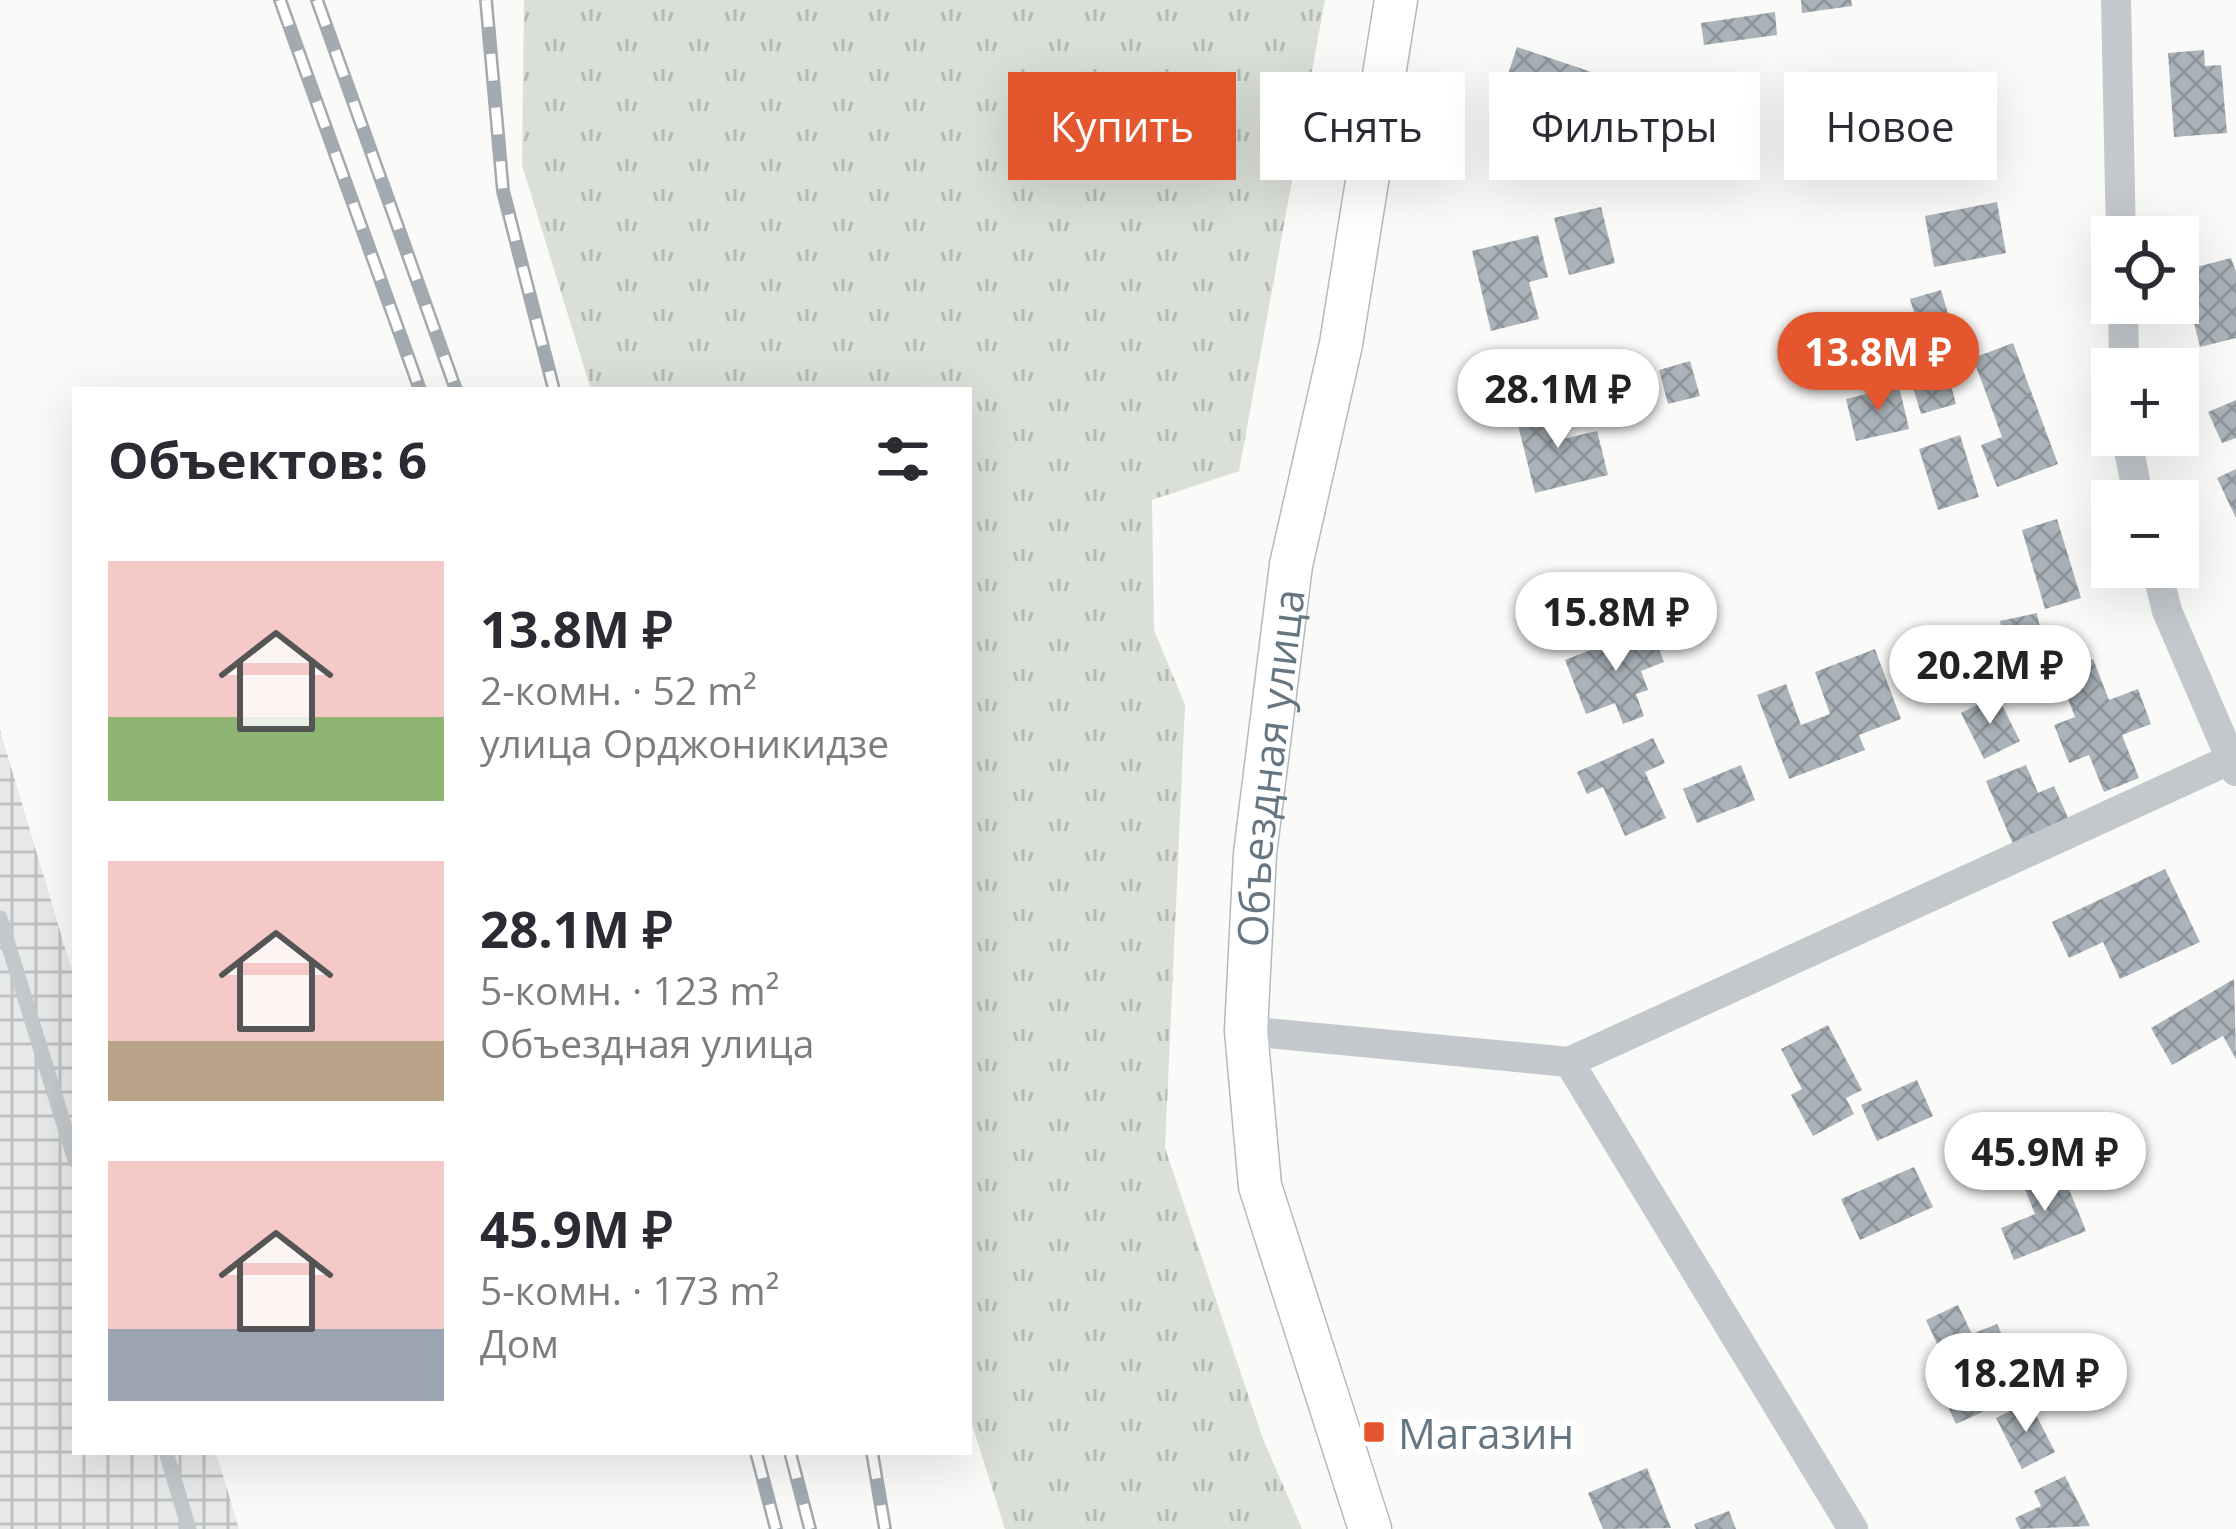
<!DOCTYPE html>
<html lang="ru">
<meta charset="utf-8">
<style>
:root{--surface:#fff;--page:#f2f2f3;--text:#2b2b33;--muted:#7c7c81;--accent:#e4572e}
body{margin:0;font-family:"Open Sans",sans-serif;background:var(--page);color:var(--text);height:100vh;display:flex;flex-direction:column;font-size:45px;white-space:nowrap}
*{box-sizing:border-box;margin:0}
p{font-size:39px;color:var(--muted)}
.icon{flex:none;width:66px;height:66px;fill:none;stroke:currentColor;stroke-width:2;stroke-linecap:round;stroke-linejoin:round}
.map{position:relative;flex:1;overflow:hidden}
.side{position:absolute;left:72px;top:387px;width:900px;height:1068px;display:flex;flex-direction:column;background:var(--surface);border-radius:0px;box-shadow:0 12px 48px #0002}
.side>*{flex:none}
.top-card{position:absolute;left:1008px;top:72px;width:1047px;height:108px;display:flex;gap:24px}
.fabs{position:absolute;left:2091px;top:216px;display:grid;gap:24px}
.fabs a{display:grid;place-items:center;width:108px;height:108px;border-radius:0px;background:var(--surface);box-shadow:0 12px 48px #0002;font-size:60px}
.price{position:absolute;translate:-50% -102px;padding:0 27px;border-radius:42px;background:#fff;color:#222;font-size:39px;line-height:78px;filter:drop-shadow(0 3px 6px #0008)}
.price::after{content:'';position:absolute;left:50%;top:72px;width:36px;height:27px;margin-left:-18px;background:inherit;clip-path:polygon(0 0,100% 0,50% 100%)}
.price.active{background:var(--accent);color:#fff}
ul{padding:0;list-style:none}
li{display:flex;align-items:center;gap:36px;height:300px;padding:0 36px}
li span{display:grid;place-items:center;flex:none;width:336px;height:240px;border-radius:0px;color:#555}
li>.icon{margin-inline-start:auto}
span .icon{width:144px;height:144px;fill:#fffc;stroke-width:1}
li b{font-size:51px}
h2{display:flex;justify-content:space-between;align-items:center;height:144px;padding:0 36px;font-size:51px}
.tag{padding:0 42px;border-radius:0px;background:var(--surface);box-shadow:0 12px 48px #0002;font-size:42px;line-height:108px}
.tag.active{background:var(--accent);color:#fff}
.map>svg:first-child{display:block}
</style>
<div class="map">
<svg width="2236" height="1529" viewBox="0 0 2236 1529">
<defs>
<pattern id="industrial-grid" width="8" height="8" patternUnits="userSpaceOnUse" patternTransform="scale(3)"><rect width="8" height="8" fill="#e8e9e9"/><path d="M0 4h8M4 0v8" fill="none" stroke="#c0c1c2"/></pattern>
<pattern id="grass-tufts" width="24" height="20" patternUnits="userSpaceOnUse" patternTransform="scale(3)"><rect width="24" height="20" fill="#dadfd7"/><path d="M3 7l-1-3M5 7V3M7 7l1-3M15 17l-1-3M17 17v-4M19 17l1-3" fill="none" stroke="#b4b9b4"/></pattern>
<pattern id="building-cross-hatch" width="8" height="8" patternUnits="userSpaceOnUse" patternTransform="scale(3)"><rect width="8" height="8" fill="#aab3b9"/><path d="M0 0l8 8M0 8l8-8" fill="none" stroke="#8e969c"/></pattern>
</defs>
<rect width="100%" height="100%" fill="#fafaf8"/>
<path fill="url(#industrial-grid)" d="M0,730l75,251v471h141l23,77h-239z"/>
<path fill="url(#grass-tufts)" d="M524,0h801l-86,471 -87,29 2,130 31,75 -20,443 98,291 39,90h-297l-36,-114v-1025h-378l-69,-225z"/>
<path fill="url(#building-cross-hatch)" d="M1801,0h50l1,6 -50,7z
M1775,12l2,23 -73,10 -3,-22z
M1517,47l98,33 -14,41 -26,-8 -5,15 -43,-14 3,-9 -29,-10z
M2204,50l1,16 16,-1 6,68 -53,4 -6,-84z
M1981,98l7,55 -79,11 -8,-55z
M1997,202l9,51 -72,14 -9,-51z
M1601,207l14,56 -46,12 -15,-57z
M1538,235l10,42 -19,5 10,37 -48,12 -19,-80z
M2231,258l5,14v66l-36,9 -19,-76z
M1941,290l8,27 -31,9 -8,-27z
M2013,343l45,121 -61,23 -16,-42 21,-8 -29,-79z
M1690,361l10,35 -32,8 -9,-34z
M1947,371l9,33 -35,10 -10,-33z
M1899,386l10,43 -53,12 -10,-42z
M2236,400v38l-14,5 -14,-31z
M1554,404l9,35 34,-8 11,44 -73,18 -20,-80z
M1960,435l19,62 -41,13 -19,-61z
M2236,469v49l-19,-40z
M2057,519l24,79 -36,11 -23,-79z
M2037,613l11,55 -37,8 -11,-55z
M1650,627l14,35 -23,9 7,19 -12,4 8,22 -21,8 -8,-21 -29,11 -21,-54z
M1875,649l26,70 -42,16 6,15 -76,29 -32,-84 29,-11 15,41 29,-11 -15,-42z
M2093,659l16,41 29,-11 13,35 -29,11 17,43 -35,14 -15,-37 -20,8 -15,-38 21,-8 -17,-44z
M1997,695l23,46 -36,18 -23,-46z
M1653,738l12,25 -20,9 21,46 -41,18 -22,-49 -16,7 -10,-22z
M1741,765l14,35 -58,23 -14,-34z
M2026,765l12,28 16,-7 15,34 -56,24 -27,-63z
M2165,869l35,73 -80,37 -17,-37 -34,16 -17,-36z
M2234,979l2,80 -13,-23 -51,29 -21,-37z
M1828,1025l34,65 -16,8 8,16 -41,22 -22,-41 11,-6 -21,-40z
M1917,1080l16,36 -56,25 -16,-36z
M2105,1112l14,29 -35,16 -14,-29z
M2058,1162l28,69 -72,29 -13,-32 34,-14 -15,-37z
M1914,1167l19,40 -73,33 -19,-41z
M1958,1305l14,29 25,-10 31,67 -72,33 -12,-26 15,-7 -33,-71z
M2029,1401l26,51 -33,17 -26,-51z
M1647,1468l24,60 -68,1 -15,-36z
M2065,1476l25,50 -70,3 -5,-11 26,-12 -7,-15z
M1729,1511l7,18h-40l-2,-5z"/>
<g fill="none" stroke-linecap="round" stroke-linejoin="round">
<defs>
<g id="secondary">
<path id="s1" d="M1370,1529l-110,-343 -14,-155 9,-177 36,-289 50,-221 55,-344"/>
</g>
</defs>
<use href="#secondary" stroke="#b3babf" stroke-width="45"/>
<path stroke="#c3c8cc" stroke-width="15" d="M0,918l75,242
M166,1452l23,77"/>
<path stroke="#c3c8cc" stroke-width="30" d="M2116,0l5,237
M2123,303l1,66
M2126,435l13,66
M2156,567l11,44 69,160
M1246,1031l323,31 660,-302
M1569,1062l284,467"/>
<use href="#secondary" stroke="#fff" stroke-width="42"/>
<defs>
<path id="rail" d="M280,0l140,390
M317,0l139,390
M486,0l17,191 51,199
M756,1452l20,77
M790,1452l20,77
M872,1452l13,77"/>
</defs>
<use href="#rail" stroke="#a2aab0" stroke-width="14"/>
<use href="#rail" stroke="#fff" stroke-width="9" stroke-dasharray="27" stroke-linecap="butt"/>
</g>
<rect fill="#e4572e" stroke="#fff" stroke-width="4.5" x="1362" y="1420" width="24" height="24" rx="6"/>
<g text-anchor="middle" dominant-baseline="central" stroke-width="12" stroke-linejoin="round" paint-order="stroke">
<g font-size="42" fill="#657683" stroke="#fff">
<text stroke="none"><textPath href="#s1" startOffset="780">Объездная улица</textPath></text>
</g>
<g font-size="42" fill="#657683" stroke="#fff" text-anchor="start">
<text x="1398" y="1432">Магазин</text>
</g>
</g>
</svg>
<div class="fabs">
<a><svg class="icon" aria-label="locate" viewBox="0 0 24 24"><circle cx="12" cy="12" r="6"/><path d="M12 2v4M12 18v4M2 12h4M18 12h4"/></svg></a>
<a>+</a>
<a>−</a>
</div>
<b class="price active" style="left:1878px;top:414px">13.8M ₽</b>
<b class="price" style="left:1558px;top:451px">28.1M ₽</b>
<b class="price" style="left:1616px;top:674px">15.8M ₽</b>
<b class="price" style="left:1990px;top:727px">20.2M ₽</b>
<b class="price" style="left:2045px;top:1214px">45.9M ₽</b>
<b class="price" style="left:2026px;top:1435px">18.2M ₽</b>
<div class="top-card">
<a class="tag active">Купить</a>
<a class="tag">Снять</a>
<a class="tag">Фильтры</a>
<a class="tag">Новое</a>
</div>
<section class="side">
<h2>Объектов: 6<svg class="icon" aria-label="filters" viewBox="0 0 24 24"><path d="M4 7h16M4 17h16"/><circle cx="9" cy="7" r="2"/><circle cx="15" cy="17" r="2"/></svg></h2>
<ul>
<li><span style="background:linear-gradient(#f6c9c9 65%,#8fb573 0)"><svg class="icon" aria-label="home" viewBox="0 0 24 24"><path d="M3 11l9-7 9 7M6 9v11h12V9"/></svg></span><div><b>13.8M ₽</b><p>2-комн. · 52 m²</p><p>улица Орджоникидзе</p></div></li>
<li><span style="background:linear-gradient(#f6c9c9 75%,#b9a48a 0)"><svg class="icon" aria-label="home" viewBox="0 0 24 24"><path d="M3 11l9-7 9 7M6 9v11h12V9"/></svg></span><div><b>28.1M ₽</b><p>5-комн. · 123 m²</p><p>Объездная улица</p></div></li>
<li><span style="background:linear-gradient(#f6c9c9 70%,#9aa5b1 0)"><svg class="icon" aria-label="home" viewBox="0 0 24 24"><path d="M3 11l9-7 9 7M6 9v11h12V9"/></svg></span><div><b>45.9M ₽</b><p>5-комн. · 173 m²</p><p>Дом</p></div></li>
</ul>
</section>
</div>
